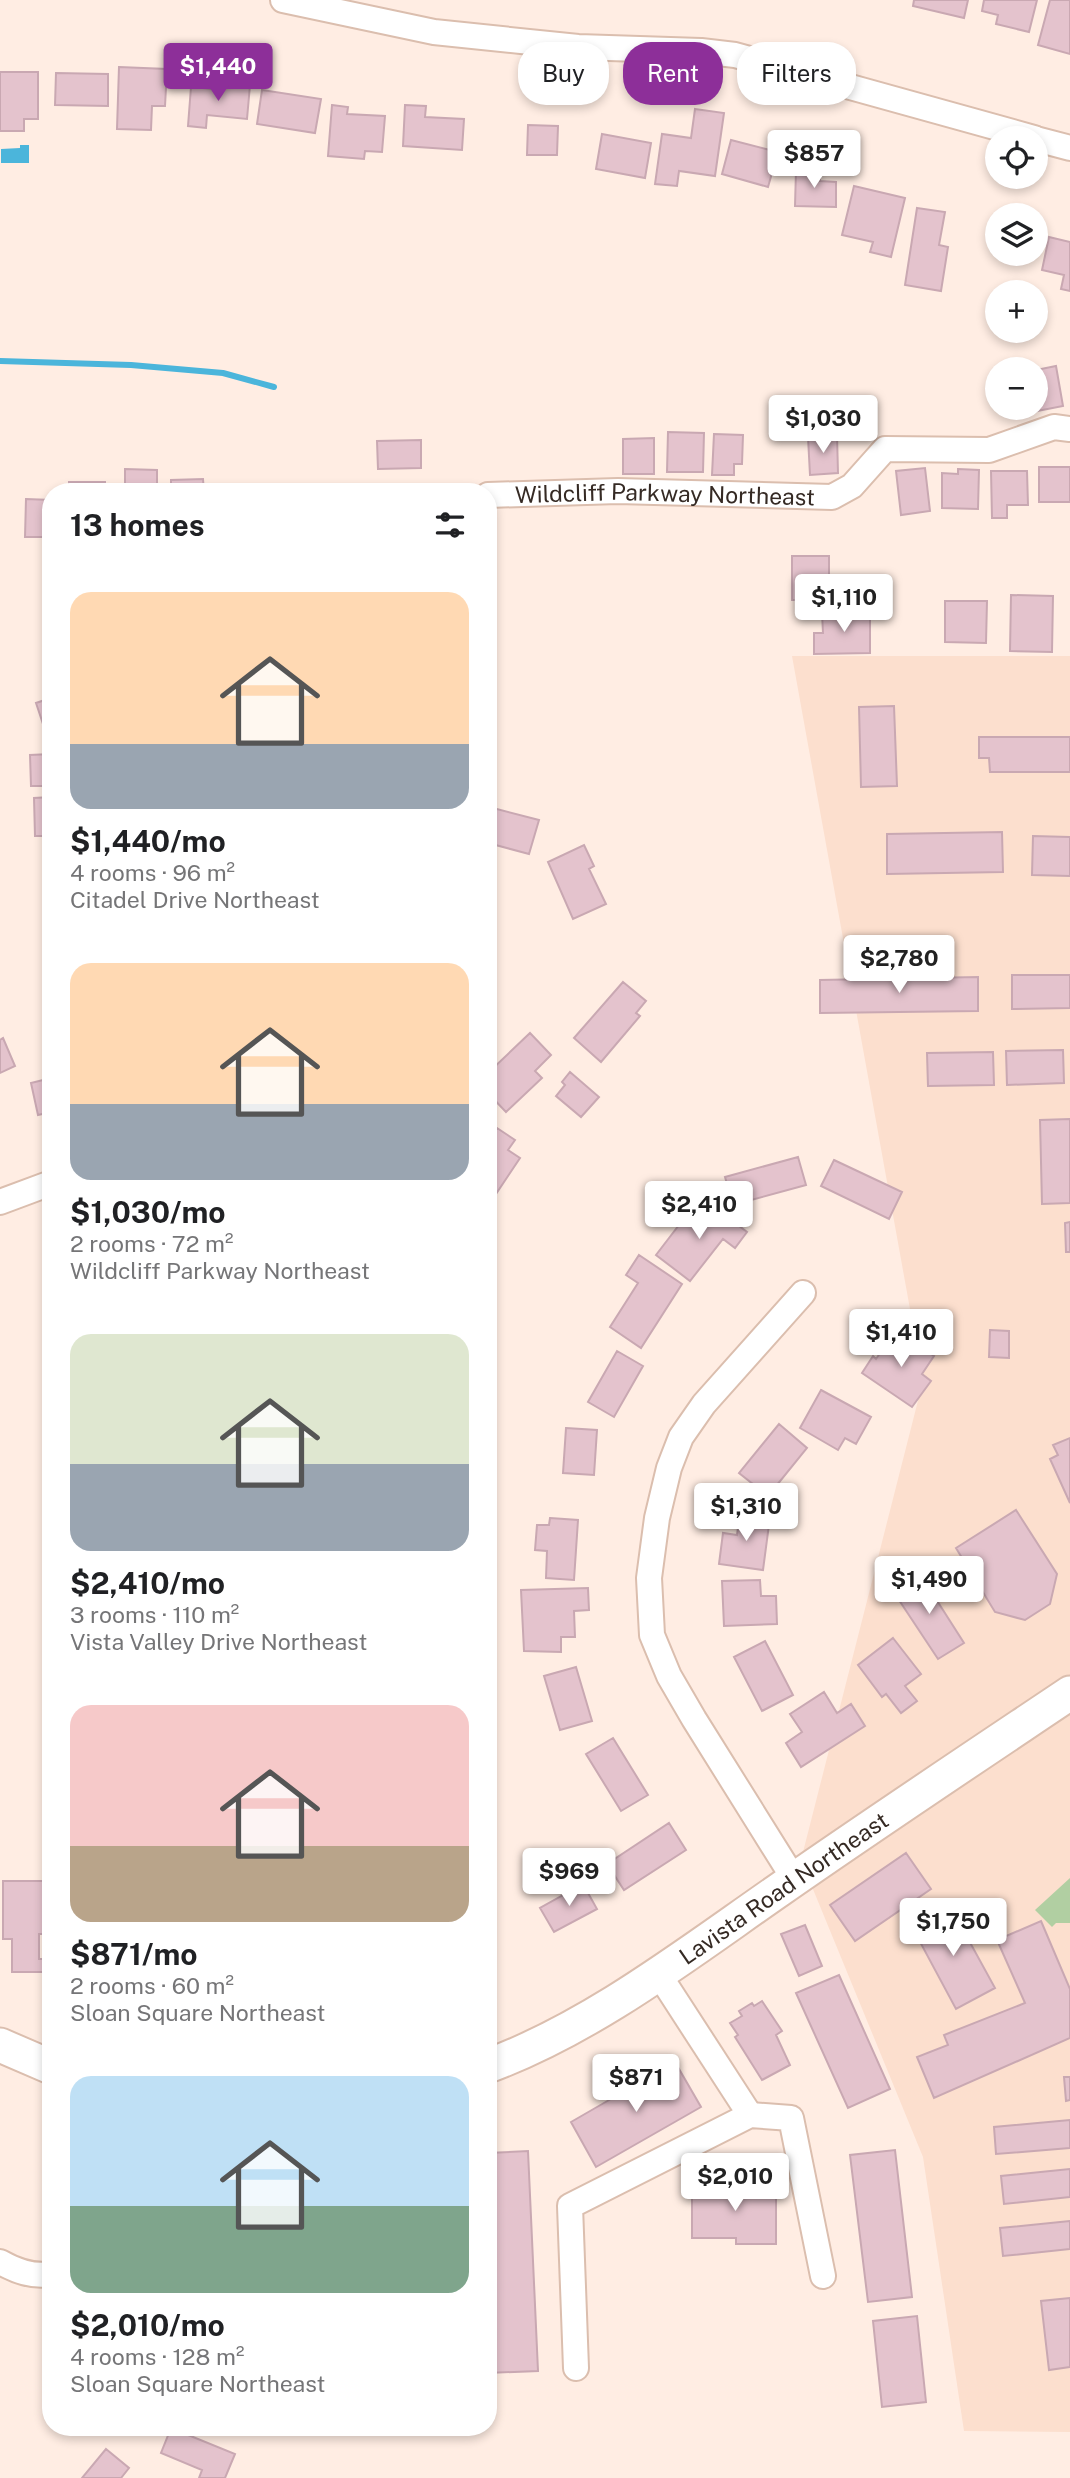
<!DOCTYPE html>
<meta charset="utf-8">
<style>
:root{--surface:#fff;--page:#f6f6f6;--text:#202124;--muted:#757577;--accent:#8d2f99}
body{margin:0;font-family:"Public Sans",sans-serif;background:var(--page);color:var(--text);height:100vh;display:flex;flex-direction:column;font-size:26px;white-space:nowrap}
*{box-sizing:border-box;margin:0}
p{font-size:23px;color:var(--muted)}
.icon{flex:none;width:38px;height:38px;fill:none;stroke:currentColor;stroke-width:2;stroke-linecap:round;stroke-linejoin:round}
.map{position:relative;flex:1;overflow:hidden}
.sheet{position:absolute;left:42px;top:483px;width:455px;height:1953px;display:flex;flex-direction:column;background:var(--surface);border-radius:28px;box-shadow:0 4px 10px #0003}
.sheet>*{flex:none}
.banner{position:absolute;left:518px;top:42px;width:446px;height:63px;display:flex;gap:14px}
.fabs{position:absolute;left:985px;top:126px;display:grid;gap:14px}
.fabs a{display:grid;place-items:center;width:63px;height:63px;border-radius:50%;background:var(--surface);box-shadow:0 4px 10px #0003;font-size:35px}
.price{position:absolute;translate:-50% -60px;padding:0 16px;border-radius:7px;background:#fff;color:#222;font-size:23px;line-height:46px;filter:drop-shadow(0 2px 4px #0008)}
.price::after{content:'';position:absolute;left:50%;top:42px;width:21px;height:16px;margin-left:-10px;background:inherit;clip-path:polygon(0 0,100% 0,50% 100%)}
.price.active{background:var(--accent);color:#fff}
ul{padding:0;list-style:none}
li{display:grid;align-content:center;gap:14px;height:371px;padding:0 28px}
li span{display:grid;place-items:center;height:217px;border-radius:21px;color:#555}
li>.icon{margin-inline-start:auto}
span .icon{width:126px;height:126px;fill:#fffc;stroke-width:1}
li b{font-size:30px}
h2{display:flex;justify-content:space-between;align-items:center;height:84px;padding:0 28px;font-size:30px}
.chip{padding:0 24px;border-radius:28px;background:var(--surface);box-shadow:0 4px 10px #0003;font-size:24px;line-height:63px}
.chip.active{background:var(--accent);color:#fff}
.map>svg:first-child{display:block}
</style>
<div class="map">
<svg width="1070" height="2478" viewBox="0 0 1070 2478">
<rect width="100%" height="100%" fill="#ffede3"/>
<path fill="#fcdfce" d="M792,656h278v1776l-106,-1 -41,-274 -122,-297 122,-479z"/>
<path fill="#b1cfa2" d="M1070,1878v45h-14l-4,4 -17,-17z"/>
<path fill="#4bb5db" d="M20,145h9v18h-28v-14l19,-1z"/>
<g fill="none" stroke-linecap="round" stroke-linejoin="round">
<path stroke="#4bb5db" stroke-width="6" d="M0,361l131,4 92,8 51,14"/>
</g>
<path fill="#e4c3cd" stroke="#c9a8b2" stroke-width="2" d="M914,0h54l-4,18 -51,-12z
M984,0h53l-8,32 -33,-8 2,-9 -16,-4z
M1050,0h20v54l-32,-9z
M119,67l48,2 -2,37h-13l-1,24 -34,-1z
M0,72h38v47h-14v12h-24z
M56,73l52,1v32l-53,-1z
M213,82l37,3 -3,34 -40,-4 -1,13 -18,-2 3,-39 22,2z
M262,90l59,9 -6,34 -58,-9z
M332,105l16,2 -1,7 38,2 -3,36 -17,-1 -1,8 -36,-3z
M405,105l21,1 -1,11 39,2 -2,31 -59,-4z
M695,109l29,4 -9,63 -36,-5 -2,15 -22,-2 7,-50 29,4z
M528,125l30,1 -1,29h-30z
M602,134l49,9 -6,35 -49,-9z
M731,140l47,12 -10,35 -46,-13z
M796,170l24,1v10l16,1v25l-41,-1z
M854,186l51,12 -14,59 -21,-5 3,-10 -31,-7z
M917,208l28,4 -6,33 9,2 -7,44 -36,-6z
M1049,237l21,5v49l-9,-2 3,-14 -22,-5z
M1056,366l7,40 -31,6 -1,-4h5v-38z
M668,432l36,1 -1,39h-36z
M714,434l29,1 -1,29h-8v11h-22z
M837,435l1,38 -28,2 -2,-38z
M654,438v36h-31v-35z
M421,440v28l-43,1 -1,-28z
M1039,467h31v35h-31z
M925,468l5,43 -29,4 -5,-44z
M125,469l32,1v22h-32z
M958,469l21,1 -1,39 -36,-1v-35l16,1z
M991,471h36l1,34h-21v13h-15z
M203,479l1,13h-33v-12z
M69,482h36v10h-36z
M26,499l25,1v37h-26z
M792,556h37v44h-37z
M1011,595l42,1 -1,56 -42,-1z
M945,601h42l-1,42 -41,-1z
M870,612v41l-56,1v-21h9l-1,-20z
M51,698v37l-4,1 -11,-33z
M894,706l3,80 -36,1 -2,-80z
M979,737h91v35h-80l-1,-14h-10z
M51,754v32h-20l-1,-31z
M51,797v39h-16l-1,-38z
M493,808l46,12 -10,34 -41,-11v-31l4,1z
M1002,832l1,40 -116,2v-40z
M1033,836l37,1v39l-38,-1z
M584,845l10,21 -5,3 17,35 -33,15 -25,-57z
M1012,975h58v33l-58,1z
M978,977v34l-158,2v-33z
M623,982l23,19 -10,12 4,3 -39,46 -27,-24z
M530,1033l21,22 -16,16 7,7 -36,34 -18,-19v-20z
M3,1038l12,28 -15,7v-33z
M1063,1050l1,33 -57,2 -1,-34z
M993,1052l1,33 -66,1 -1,-33z
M570,1072l29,25 -18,20 -25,-21 9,-11 -3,-3z
M51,1078v34l-13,3 -7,-32z
M1070,1119v84l-28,1 -2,-84z
M497,1128l18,12 -7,10 12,8 -32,48v-65z
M798,1157l8,28 -73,20 -8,-28z
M834,1160l68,32 -13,27 -68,-33z
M709,1203l38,29 -12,16 -12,-9 -33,42 -34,-26 30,-39 8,6z
M1070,1222v30h-4l-1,-29z
M639,1255l43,29 -41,64 -31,-21 28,-44 -12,-8z
M896,1330l38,26 -12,18 9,7 -19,26 -50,-34 11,-17 3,3z
M990,1330l19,1v27l-20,-1z
M617,1351l26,15 -29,51 -26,-15z
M821,1390l50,27 -15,27 -11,-6 -7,12 -38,-22z
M779,1424l28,24 -39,48 -29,-23z
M566,1428l31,2 -3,45 -31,-2z
M1070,1438v65l-20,-44 8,-4 -5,-10z
M1016,1510l41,64 -7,30 -25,16 -30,-8 -39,-64z
M740,1513l30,4 -7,53 -44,-6 4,-31 14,2z
M550,1518l28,2 -4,60 -28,-2 1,-27 -12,-1 2,-25h12z
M920,1574l44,69 -26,16 -45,-68z
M760,1580l1,16h15l1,28 -53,2 -2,-45z
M588,1588l1,22 -15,1 1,26h-14v15l-37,-1 -3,-61z
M893,1638l28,36 -16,12 12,15 -16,12 -15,-19 -4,3 -24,-32z
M765,1641l28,54 -31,16 -28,-54z
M576,1667l16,54 -32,9 -16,-54z
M824,1692l13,21 14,-9 14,22 -64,41 -15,-24 16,-11 -12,-18z
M613,1738l35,57 -27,16 -35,-57z
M669,1823l17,27 -62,40 -17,-26z
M906,1853l25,36 -76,52 -25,-36z
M3,1881h48v53h-12v25h7v13h-34v-33h-9z
M583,1884l14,25 -43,23 -14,-24z
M950,1906l45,82 -39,21 -44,-82z
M1041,1921l29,68v49l-136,60 -17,-41 31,-12 -4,-10 81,-32 -28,-63z
M805,1925l17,41 -23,10 -18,-42z
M839,1975l51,114 -42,19 -52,-115z
M762,2001l20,30 -6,4 14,30 -28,15 -27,-43 3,-2 -8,-12 12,-7 -3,-5 13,-8 2,3z
M675,2062l26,45 -105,60 -25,-45z
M1064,2077h6v23l-4,1z
M1070,2120v28l-74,6 -2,-27z
M895,2150l17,147 -44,5 -18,-147z
M528,2151l10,220 -50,2v-220z
M1070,2169v28l-66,7 -3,-28z
M704,2182l58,1v13h14v48h-40v-6h-44v-44h12z
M1070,2221v28l-67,7 -3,-28z
M1070,2298v69l-21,3 -8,-69z
M917,2316l9,86 -44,5 -9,-86z
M171,2428l64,26 -10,24h-26l3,-8 -41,-17z
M106,2449l23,19 -8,10h-39z"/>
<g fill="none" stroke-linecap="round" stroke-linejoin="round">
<defs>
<g id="minor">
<path d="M283,0l151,32 144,15 123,4 34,4 299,83"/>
<path d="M1036,139l34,9"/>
<path id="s1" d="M488,495l130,-4 214,6 20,-11 33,-37 104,1 65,-23 16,2"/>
<path d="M0,1202l51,-19"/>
<path d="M794,1879l-100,-160 -25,-43 -17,-41 -3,-57 8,-60 12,-50 12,-31 23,-33 99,-111"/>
<path d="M658,1973l92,142"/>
<path d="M0,2262c16,9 32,15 51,12"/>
<path d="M576,2368l-6,-162 180,-91 41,3 32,158"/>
</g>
<g id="secondary">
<path d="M0,2045l51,22"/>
<path id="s2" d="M488,2066c105,-39 200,-113 291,-176 96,-67 194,-132 291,-197"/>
</g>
</defs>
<use href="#minor" stroke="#dbbeae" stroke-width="28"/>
<use href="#secondary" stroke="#dbbeae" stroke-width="37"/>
<use href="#minor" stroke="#fff" stroke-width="24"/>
<use href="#secondary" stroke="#fff" stroke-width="33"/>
</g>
<g text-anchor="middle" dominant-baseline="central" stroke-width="6" stroke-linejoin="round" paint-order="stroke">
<g font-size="23" fill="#352a24" stroke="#fefefe">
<text stroke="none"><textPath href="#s1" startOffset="177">Wildcliff Parkway Northeast</textPath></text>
<text stroke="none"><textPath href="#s2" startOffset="346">Lavista Road Northeast</textPath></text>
</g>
</g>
</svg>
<div class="fabs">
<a><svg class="icon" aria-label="locate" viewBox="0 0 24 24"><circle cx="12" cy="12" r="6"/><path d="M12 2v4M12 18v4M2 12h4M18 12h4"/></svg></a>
<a><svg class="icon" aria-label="layers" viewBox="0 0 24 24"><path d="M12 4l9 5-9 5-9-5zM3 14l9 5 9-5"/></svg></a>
<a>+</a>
<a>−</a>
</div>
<b class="price active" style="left:218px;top:103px">$1,440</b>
<b class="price" style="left:814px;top:190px">$857</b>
<b class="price" style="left:823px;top:455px">$1,030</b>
<b class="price" style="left:844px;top:634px">$1,110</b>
<b class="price" style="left:899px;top:995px">$2,780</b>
<b class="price" style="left:699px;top:1241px">$2,410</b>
<b class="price" style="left:901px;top:1369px">$1,410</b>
<b class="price" style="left:746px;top:1543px">$1,310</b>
<b class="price" style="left:929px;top:1616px">$1,490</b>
<b class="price" style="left:569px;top:1908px">$969</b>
<b class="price" style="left:953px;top:1958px">$1,750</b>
<b class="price" style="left:636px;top:2114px">$871</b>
<b class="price" style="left:735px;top:2213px">$2,010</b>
<div class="banner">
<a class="chip">Buy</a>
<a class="chip active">Rent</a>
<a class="chip">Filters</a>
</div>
<section class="sheet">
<h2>13 homes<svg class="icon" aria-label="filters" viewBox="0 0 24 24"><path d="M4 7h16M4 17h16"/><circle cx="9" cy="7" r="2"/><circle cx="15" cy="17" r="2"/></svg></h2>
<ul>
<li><span style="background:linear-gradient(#ffd9b3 70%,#9aa5b1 0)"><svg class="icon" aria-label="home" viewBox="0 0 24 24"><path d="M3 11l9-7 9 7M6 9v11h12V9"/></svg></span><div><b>$1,440/mo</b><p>4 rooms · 96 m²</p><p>Citadel Drive Northeast</p></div></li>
<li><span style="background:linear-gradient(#ffd9b3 65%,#9aa5b1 0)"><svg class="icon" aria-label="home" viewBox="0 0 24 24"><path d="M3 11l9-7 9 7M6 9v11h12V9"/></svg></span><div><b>$1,030/mo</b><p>2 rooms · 72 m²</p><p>Wildcliff Parkway Northeast</p></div></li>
<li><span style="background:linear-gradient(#dfe7d0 60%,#9aa5b1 0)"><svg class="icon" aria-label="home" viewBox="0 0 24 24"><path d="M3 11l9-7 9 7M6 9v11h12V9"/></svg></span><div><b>$2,410/mo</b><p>3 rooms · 110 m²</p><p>Vista Valley Drive Northeast</p></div></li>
<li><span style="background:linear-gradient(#f6c9c9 65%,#b9a48a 0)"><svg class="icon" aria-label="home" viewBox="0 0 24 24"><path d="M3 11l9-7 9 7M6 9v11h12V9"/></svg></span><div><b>$871/mo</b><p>2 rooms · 60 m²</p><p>Sloan Square Northeast</p></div></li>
<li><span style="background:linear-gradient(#bfe0f5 60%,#7fa58c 0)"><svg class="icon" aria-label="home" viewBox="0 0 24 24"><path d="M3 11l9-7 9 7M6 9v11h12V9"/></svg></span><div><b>$2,010/mo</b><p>4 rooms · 128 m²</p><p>Sloan Square Northeast</p></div></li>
</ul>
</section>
</div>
